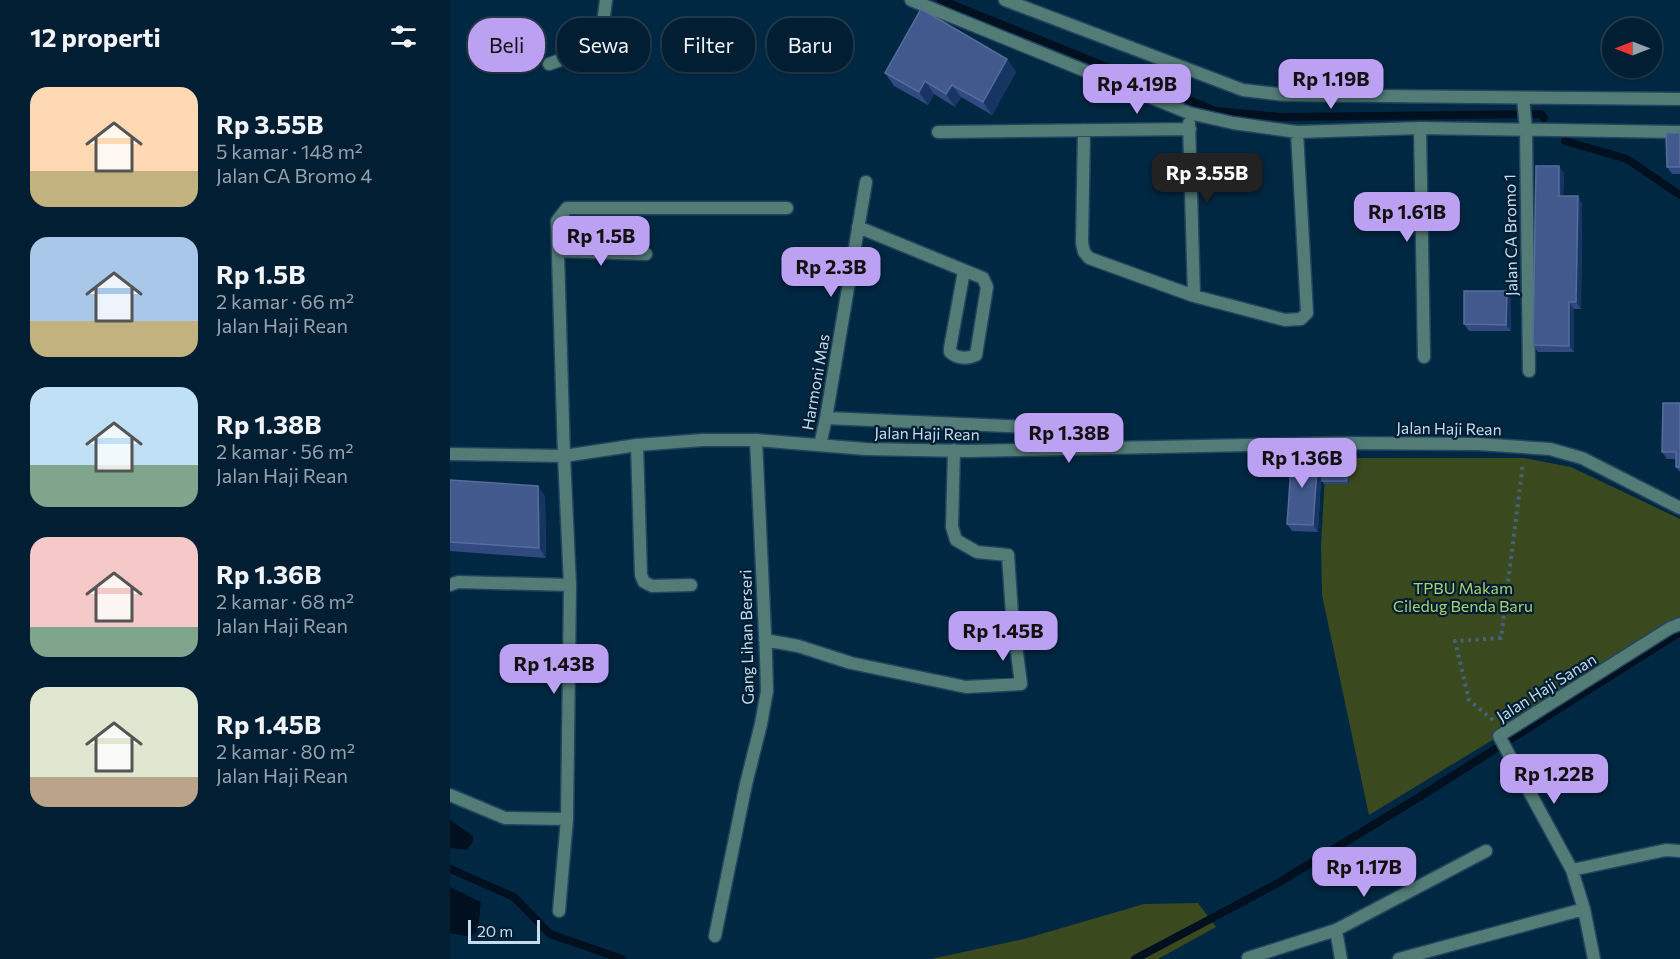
<!DOCTYPE html>
<html lang="id">
<meta charset="utf-8">
<style>
:root{--surface:#011e32;--page:#0f2b3e;--text:#f1f3f6;--muted:#96a2ac;--line:#233c4d;--accent:#bca0f2}
body{margin:0;font-family:Commissioner,sans-serif;background:var(--page);color:var(--text);height:100vh;display:flex;flex-direction:column;font-size:22px;white-space:nowrap}
*{box-sizing:border-box;margin:0}
p{font-size:20px;color:var(--muted)}
.icon{flex:none;width:33px;height:33px;fill:none;stroke:currentColor;stroke-width:2;stroke-linecap:round;stroke-linejoin:round}
.map{position:relative;flex:1;overflow:hidden}
.side{display:flex;flex-direction:column;background:var(--surface);width:450px}
.side>*{flex:none}
.top-card{position:absolute;left:18px;top:18px;width:570px;height:54px;display:flex;gap:12px}
.needle{width:39px;rotate:270deg}
.fabs{position:absolute;left:1152px;top:18px;display:grid;gap:12px}
.fabs a{display:grid;place-items:center;width:60px;height:60px;border-radius:50%;background:var(--surface);box-shadow:0 2px 4px #0004,0 0 0 2px var(--line);font-size:30px}
.scale{position:absolute;left:18px;bottom:15px;width:72px;box-sizing:border-box;padding-left:6px;border:3px solid #c6dbed;border-top:0;font-size:16px;line-height:21px;white-space:nowrap;color:#c6dbed;-webkit-text-stroke:4px #021e33;paint-order:stroke}
.price{position:absolute;translate:-50% -51px;padding:0 14px;border-radius:12px;background:var(--accent);color:#111;font-size:20px;line-height:39px;filter:drop-shadow(0 2px 3px #0008)}
.price::after{content:'';position:absolute;left:50%;top:36px;width:18px;height:14px;margin-left:-9px;background:inherit;clip-path:polygon(0 0,100% 0,50% 100%)}
.price.on{background:#222;color:#fff}
ul{padding:0;list-style:none}
li{display:flex;align-items:center;gap:18px;height:150px;padding:0 30px}
li span{display:grid;place-items:center;flex:none;width:168px;height:120px;border-radius:18px;color:#555}
li>.icon{margin-inline-start:auto}
span .icon{width:72px;height:72px;fill:#fffc;stroke-width:1}
li b{font-size:26px}
h2{display:flex;justify-content:space-between;align-items:center;height:72px;padding:0 30px;font-size:26px}
.tag{padding:0 21px;border-radius:24px;background:var(--surface);box-shadow:0 2px 4px #0004,0 0 0 2px var(--line);font-size:21px;line-height:54px}
.tag.on{background:var(--accent);color:#111}
main{display:flex;flex:1;min-height:0}
.map>svg:first-child{display:block}
</style>
<main>
<section class="side">
<h2>12 properti<svg class="icon" aria-label="filters" viewBox="0 0 24 24"><path d="M4 7h16M4 17h16"/><circle cx="9" cy="7" r="2"/><circle cx="15" cy="17" r="2"/></svg></h2>
<ul>
<li><span style="background:linear-gradient(#ffd9b3 70%,#c2b280 0)"><svg class="icon" aria-label="home" viewBox="0 0 24 24"><path d="M3 11l9-7 9 7M6 9v11h12V9"/></svg></span><div><b>Rp 3.55B</b><p>5 kamar · 148 m²</p><p>Jalan CA Bromo 4</p></div></li>
<li><span style="background:linear-gradient(#a9c7e8 70%,#c2b280 0)"><svg class="icon" aria-label="home" viewBox="0 0 24 24"><path d="M3 11l9-7 9 7M6 9v11h12V9"/></svg></span><div><b>Rp 1.5B</b><p>2 kamar · 66 m²</p><p>Jalan Haji Rean</p></div></li>
<li><span style="background:linear-gradient(#bfe0f5 65%,#7fa58c 0)"><svg class="icon" aria-label="home" viewBox="0 0 24 24"><path d="M3 11l9-7 9 7M6 9v11h12V9"/></svg></span><div><b>Rp 1.38B</b><p>2 kamar · 56 m²</p><p>Jalan Haji Rean</p></div></li>
<li><span style="background:linear-gradient(#f6c9c9 75%,#7fa58c 0)"><svg class="icon" aria-label="home" viewBox="0 0 24 24"><path d="M3 11l9-7 9 7M6 9v11h12V9"/></svg></span><div><b>Rp 1.36B</b><p>2 kamar · 68 m²</p><p>Jalan Haji Rean</p></div></li>
<li><span style="background:linear-gradient(#dfe7d0 75%,#b9a48a 0)"><svg class="icon" aria-label="home" viewBox="0 0 24 24"><path d="M3 11l9-7 9 7M6 9v11h12V9"/></svg></span><div><b>Rp 1.45B</b><p>2 kamar · 80 m²</p><p>Jalan Haji Rean</p></div></li>
</ul>
</section>
<div class="map">
<svg width="1230" height="959" viewBox="0 0 1230 959">
<rect width="100%" height="100%" fill="#012843"/>
<path fill="#3b491f" d="M876,458h198l47,9 109,52v104l-181,113 -130,79 -47,-220 -1,-50z
M748,903l18,24 -58,32h-227l93,-20 120,-35z"/>
<path fill="#00101f" d="M0,820l23,16v5l-6,9 -17,-2z
M0,887l31,15 -3,29 -8,6 -20,-4z"/>
<g fill="none" stroke-linecap="round" stroke-linejoin="round">
<path stroke="#00101f" stroke-width="8" d="M491,0l275,111 65,6 260,-3 3,4
M1115,141l62,18 53,36
M0,869l64,28 36,37 72,25
M685,959l143,-76 143,-87 259,-164"/>
<defs>
<path id="service" d="M99,64l51,-18 6,-46"/>
<path id="minor" d="M461,0l278,113 44,10 64,9 123,-4 260,4
M555,0l238,90 43,5 394,4
M1073,98l3,31 3,242
M722,106l11,-38
M739,123l5,173
M970,128l4,229
M634,130l-2,113 2,9 5,6 105,38 91,24 16,-1 6,-6 -10,-181
M488,132l252,-3
M408,227l125,51 4,9 -11,68c-8,4 -19,4 -26,-3v-4l14,-77
M108,251l88,3
M376,418l227,10
M187,445l4,130 3,7 8,4 39,-1
M370,445l6,-27 40,-236
M0,585l8,-3 112,3
M315,640l33,6 53,17 115,24 55,-3 -9,-70 -4,-59 -31,-3 -21,-12 -4,-13 2,-77
M0,795l55,23 62,1
M1122,870l94,-20 14,1
M109,911l8,-92 3,-234 -6,-129 -7,-235 10,-13h220
M886,930l5,29
M265,936l31,-152 15,-60 6,-33 -1,-36 -10,-215
M798,958l88,-28 150,-79
M949,959l185,-50
M1144,959l-10,-50 -12,-39 -73,-134 171,-108 10,-4"/>
<path id="tertiary" d="M0,454l114,2 73,-11 66,-5h53l110,9 101,2 373,-8 138,1 72,5 32,9 98,50"/>
</defs>
<use href="#service" stroke="#21455e" stroke-width="15"/>
<use href="#minor" stroke="#21455e" stroke-width="15"/>
<use href="#tertiary" stroke="#21455e" stroke-width="15"/>
<path stroke="#42637b" stroke-width="4" stroke-dasharray="3 4.5" stroke-linecap="butt" d="M1043,720l-24,-20 -14,-59 46,-3 22,-175"/>
<use href="#service" stroke="#537c76" stroke-width="12"/>
<use href="#minor" stroke="#537c76" stroke-width="12"/>
<use href="#tertiary" stroke="#537c76" stroke-width="12"/>
</g>
<path fill="#314980" d="M557,59l9,13 -24,43 -31,-18 -6,10 -21,-13 -6,11 -34,-19 -9,-13z
M1230,133v41h-8l-5,-7z
M1114,173l-1,23 19,7 -1,106h-7v43h-36l-5,-7z
M1061,298v33h-42l-5,-7z
M1230,403v69l-4,-5v-8h-9l-5,-7z
M897,455l2,3v26h-25l-2,-3z
M872,461l-4,71 -26,-1 -5,-7z
M0,480l95,16 1,62 -96,-7z"/>
<path fill="#173563" d="M557,59l9,13 -24,43 -9,-13z
M475,81l9,13 -6,11 -9,-13z
M502,85l9,12 -6,10 -9,-13z
M1109,166l5,7 -1,30 -4,-7z
M1128,196l4,7 -1,106 -5,-7z
M1057,291l4,7v33l-5,-6z
M1119,302l5,7v43l-5,-6z
M868,455l4,6 -4,71 -5,-7z
M897,455l2,3v26l-2,-3z
M88,486l7,10 1,62 -7,-10z"/>
<path fill="#41598c" stroke="#566d9b" stroke-width="1.5" d="M471,9l86,50 -24,43 -31,-17 -6,9 -21,-13 -6,11 -34,-19z
M1216,133h14v34h-13z
M1086,166h23v30h19l-2,106h-7v44l-36,-1z
M1014,291h43l-1,34 -42,-1z
M1213,403h17v64h-4v-15h-14z
M842,453l26,2 -5,70 -26,-1z
M873,455h24v26h-25z
M0,480l88,6 1,62 -89,-6z"/>
<g text-anchor="middle" dominant-baseline="central" stroke-width="4.5" stroke-linejoin="round" paint-order="stroke">
<g font-size="16" fill="#c6dbed" stroke="#021e33">
<text transform="translate(1060 235) rotate(-91)">Jalan CA Bromo 1</text>
<text transform="translate(365 382) rotate(-80)">Harmoni Mas</text>
<text transform="translate(999 428) rotate(1)">Jalan Haji Rean</text>
<text transform="translate(477 433) rotate(1)">Jalan Haji Rean</text>
<text transform="translate(296 637) rotate(-91)">Gang Lihan Berseri</text>
<text transform="translate(1096 687) rotate(-32)">Jalan Haji Sanan</text>
</g>
<g font-size="16" fill="#afd16d" stroke="#021e33">
<text x="1013" y="587">TPBU Makam<tspan x="1013" dy="18">Ciledug Benda Baru</tspan></text>
</g>
</g>
</svg>
<div class="fabs">
<a><svg class="needle" viewBox="-14 -14 28 28"><path d="M0-13l5 13h-10z" fill="#e53935"/><path d="M0 13l5-13h-10z" fill="#96a2ac"/></svg></a>
</div>
<div class="scale">20 m</div>
<b class="price" style="left:881px;top:110px">Rp 1.19B</b>
<b class="price" style="left:687px;top:115px">Rp 4.19B</b>
<b class="price on" style="left:757px;top:204px">Rp 3.55B</b>
<b class="price" style="left:957px;top:243px">Rp 1.61B</b>
<b class="price" style="left:151px;top:267px">Rp 1.5B</b>
<b class="price" style="left:381px;top:298px">Rp 2.3B</b>
<b class="price" style="left:619px;top:464px">Rp 1.38B</b>
<b class="price" style="left:852px;top:489px">Rp 1.36B</b>
<b class="price" style="left:553px;top:662px">Rp 1.45B</b>
<b class="price" style="left:104px;top:695px">Rp 1.43B</b>
<b class="price" style="left:1104px;top:805px">Rp 1.22B</b>
<b class="price" style="left:914px;top:898px">Rp 1.17B</b>
<div class="top-card">
<a class="tag on">Beli</a>
<a class="tag">Sewa</a>
<a class="tag">Filter</a>
<a class="tag">Baru</a>
</div>
</div>
</main>
